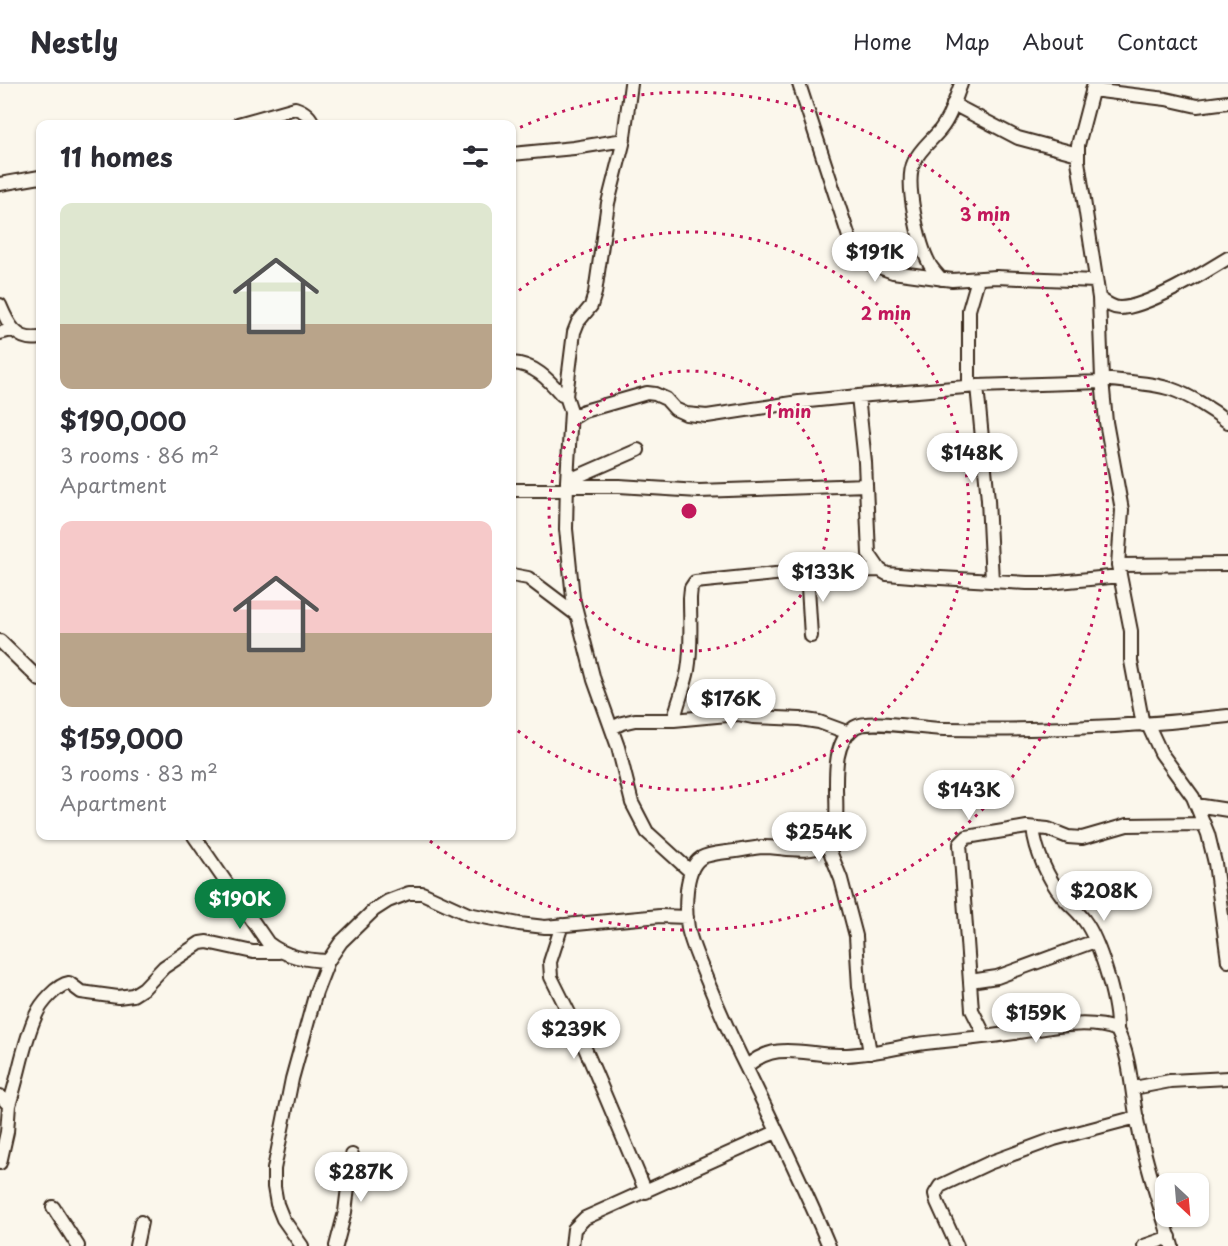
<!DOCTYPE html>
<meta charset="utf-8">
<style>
:root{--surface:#fff;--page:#f2f2f3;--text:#2b2b33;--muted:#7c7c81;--line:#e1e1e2;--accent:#0b8043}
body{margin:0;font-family:"Playpen Sans",sans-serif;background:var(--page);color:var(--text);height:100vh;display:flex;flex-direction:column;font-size:22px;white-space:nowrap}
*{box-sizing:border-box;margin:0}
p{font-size:20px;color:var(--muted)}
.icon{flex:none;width:33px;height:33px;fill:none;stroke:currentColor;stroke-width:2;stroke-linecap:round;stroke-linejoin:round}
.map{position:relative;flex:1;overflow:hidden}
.details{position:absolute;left:36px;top:36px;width:480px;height:720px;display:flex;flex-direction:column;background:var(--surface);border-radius:12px;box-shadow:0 2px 4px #0004}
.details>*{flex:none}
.needle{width:39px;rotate:154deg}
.fabs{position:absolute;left:1155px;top:1089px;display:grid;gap:12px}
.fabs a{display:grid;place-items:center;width:54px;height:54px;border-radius:12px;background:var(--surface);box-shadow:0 2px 4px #0004;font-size:30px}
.price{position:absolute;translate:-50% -51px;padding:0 14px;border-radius:21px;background:#fff;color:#222;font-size:20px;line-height:39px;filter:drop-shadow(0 2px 3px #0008)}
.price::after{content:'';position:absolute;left:50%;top:36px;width:18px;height:14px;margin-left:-9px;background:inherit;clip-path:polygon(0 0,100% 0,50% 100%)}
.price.on{background:var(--accent);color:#fff}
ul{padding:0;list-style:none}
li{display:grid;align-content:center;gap:12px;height:318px;padding:0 24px}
li span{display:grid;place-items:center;height:186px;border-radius:12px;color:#555}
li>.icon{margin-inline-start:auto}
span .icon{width:108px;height:108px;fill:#fffc;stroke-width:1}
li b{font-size:26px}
h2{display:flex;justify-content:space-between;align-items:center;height:72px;padding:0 24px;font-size:26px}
header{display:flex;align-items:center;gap:36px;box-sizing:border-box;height:84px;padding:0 30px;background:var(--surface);border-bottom:2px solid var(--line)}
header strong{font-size:28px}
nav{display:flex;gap:33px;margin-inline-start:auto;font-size:21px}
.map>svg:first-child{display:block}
</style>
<header>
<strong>Nestly</strong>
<nav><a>Home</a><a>Map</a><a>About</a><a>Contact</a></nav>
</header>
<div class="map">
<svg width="1228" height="1162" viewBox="0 0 1228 1162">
<rect width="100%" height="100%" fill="#fbf7ec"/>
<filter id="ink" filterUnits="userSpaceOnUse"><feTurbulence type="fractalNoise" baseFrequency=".0167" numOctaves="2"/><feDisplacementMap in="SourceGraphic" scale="12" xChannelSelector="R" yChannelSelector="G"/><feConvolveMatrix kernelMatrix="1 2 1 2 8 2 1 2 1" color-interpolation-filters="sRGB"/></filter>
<g filter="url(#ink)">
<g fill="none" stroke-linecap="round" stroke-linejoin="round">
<defs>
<path id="minor" d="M631,0l-8,60 -15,59 -13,90 -4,13 -13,16 -4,10 -8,64 5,15 -4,70 -1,48 7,69 21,82 24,67 14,56 15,29 44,40
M799,0l51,156 6,12 10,10 27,10 59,8 44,-3 99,4
M1094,0l-16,61v16l21,137 3,81 4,43 16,88 -4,55 13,66v30l12,64
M1092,6l74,9 31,7 31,-4
M953,20l65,34 60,16
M238,40l57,-16c9,3 15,7 18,16
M512,70l62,-6 50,-8
M0,100l40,-7
M941,195c-3,-4 -8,-9 -11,-14 -11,-20 -26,-83 -16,-103 6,-13 17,-21 26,-32 11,-13 15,-31 21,-46
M1099,214c7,5 13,10 21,10 25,0 86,-36 108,-50
M0,221c8,19 16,37 40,33
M0,249l12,-3
M512,279c22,1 36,16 50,32l4,1
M1102,295c23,3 47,3 69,10 18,6 42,21 57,33
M969,302v-76l9,-31
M977,302l11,114 4,81
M858,312l7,66 4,92 11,16 7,4 36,3 104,6h21l72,-7
M571,335l13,-8 63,-18 8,1 11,5 9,10 11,5 21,2 92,-14 59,-6 119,-10 125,-4
M567,397l71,-31
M567,402h52l80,5 167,-6
M512,406h55
M1118,481l110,-1
M807,487l4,65
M512,491l16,3 49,37
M0,557l40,39
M674,636c3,-17 11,-33 14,-50 4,-23 2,-49 2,-72l1,-10 4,-6 100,-10 85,-2
M1148,641l13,28 32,44 15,37 7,29 13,98
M612,644l10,-5 13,-3h39l64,-6 15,3 47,2 19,3 30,11
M1196,721l32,5
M1033,744c3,24 14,49 29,68 7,9 16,15 22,24 16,21 34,83 33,110
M194,752l74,107c18,14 37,17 60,18
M827,760l14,35 15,57 3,51 11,66
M562,841l-12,37 1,15 25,50 70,165
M970,897l27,-4 98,-36
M985,952l-13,-26 -12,-166 7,-7 60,-10 21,2 20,8 14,1 45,-13 77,-1
M746,983c31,-28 59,-11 96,-12 26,0 51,-7 76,-11 32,-4 64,-6 96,-11 30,-5 75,-15 103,-3 15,31 14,62 21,95 8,41 22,81 34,121
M1134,1004l36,-7 58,-3
M0,1012l9,9 -2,27 -7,31
M9,1021c10,-29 14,-62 27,-90 5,-12 21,-30 33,-32l12,9 37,5 15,-2 11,-7 20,-21 36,-24 7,-1 46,10h26
M53,1123l25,39
M136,1162l5,-24
M302,1162l-19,-27 -6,-15 -3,-17v-18l18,-90 24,-87 12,-31 13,-19 33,-32 14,-9 21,-8h13l46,21 51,10 26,3 115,-11 27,1
M336,1162l9,-34 7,-57
M572,1162l2,-17 11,-11 191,-86
M829,1162c-25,-60 -54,-119 -82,-177 -16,-32 -30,-64 -43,-96 -6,-15 -13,-30 -16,-45 -3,-18 -4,-59 13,-70 7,-4 18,-5 26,-6 12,-1 24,-4 36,-5 20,0 45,8 63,-3 25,-15 -8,-92 29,-117 14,-9 68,2 89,2 95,2 190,-2 284,-13
M957,1162l-20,-44 -2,-8 5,-8 49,-23 65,-24 83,-22
M1144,1162l26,-9"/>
</defs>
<use href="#minor" stroke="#3b2a1e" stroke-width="16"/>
<use href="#minor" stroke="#fbf7ec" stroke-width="12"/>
</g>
</g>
<g fill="none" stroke="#c2185b" stroke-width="3" stroke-dasharray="3 6">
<circle cx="689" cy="427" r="140"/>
<path d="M512 212A279 279 0 1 1 512 642"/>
<path d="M512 47A419 419 0 1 1 425 753"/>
</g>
<circle cx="689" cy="427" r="9" fill="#c2185b" stroke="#fbf7ec" stroke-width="3"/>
<g font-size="18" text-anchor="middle" font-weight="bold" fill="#c2185b" stroke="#fbf7ec" stroke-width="4.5" stroke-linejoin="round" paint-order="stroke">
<text x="985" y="137">3 min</text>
<text x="886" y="236">2 min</text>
<text x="788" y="334">1 min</text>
</g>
</svg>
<div class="fabs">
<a><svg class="needle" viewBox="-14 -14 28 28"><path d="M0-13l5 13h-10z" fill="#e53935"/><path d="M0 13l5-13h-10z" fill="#7c7c81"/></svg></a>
</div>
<b class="price" style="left:875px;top:199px">$191K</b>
<b class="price" style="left:972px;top:400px">$148K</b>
<b class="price" style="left:823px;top:519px">$133K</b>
<b class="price" style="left:731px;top:646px">$176K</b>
<b class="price" style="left:969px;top:737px">$143K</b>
<b class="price" style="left:819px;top:779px">$254K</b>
<b class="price" style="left:1104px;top:838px">$208K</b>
<b class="price on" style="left:240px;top:846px">$190K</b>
<b class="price" style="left:1036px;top:960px">$159K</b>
<b class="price" style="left:574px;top:976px">$239K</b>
<b class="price" style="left:361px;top:1119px">$287K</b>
<section class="details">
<h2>11 homes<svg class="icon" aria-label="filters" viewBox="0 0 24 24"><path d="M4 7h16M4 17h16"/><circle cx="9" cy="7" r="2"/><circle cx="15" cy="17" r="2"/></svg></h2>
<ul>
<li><span style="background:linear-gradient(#dfe7d0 65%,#b9a48a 0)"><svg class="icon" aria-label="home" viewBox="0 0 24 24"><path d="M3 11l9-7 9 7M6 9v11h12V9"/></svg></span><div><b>$190,000</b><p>3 rooms · 86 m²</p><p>Apartment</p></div></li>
<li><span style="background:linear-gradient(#f6c9c9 60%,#b9a48a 0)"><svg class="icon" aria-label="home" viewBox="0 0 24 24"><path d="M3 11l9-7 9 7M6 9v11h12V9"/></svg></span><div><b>$159,000</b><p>3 rooms · 83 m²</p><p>Apartment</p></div></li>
</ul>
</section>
</div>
